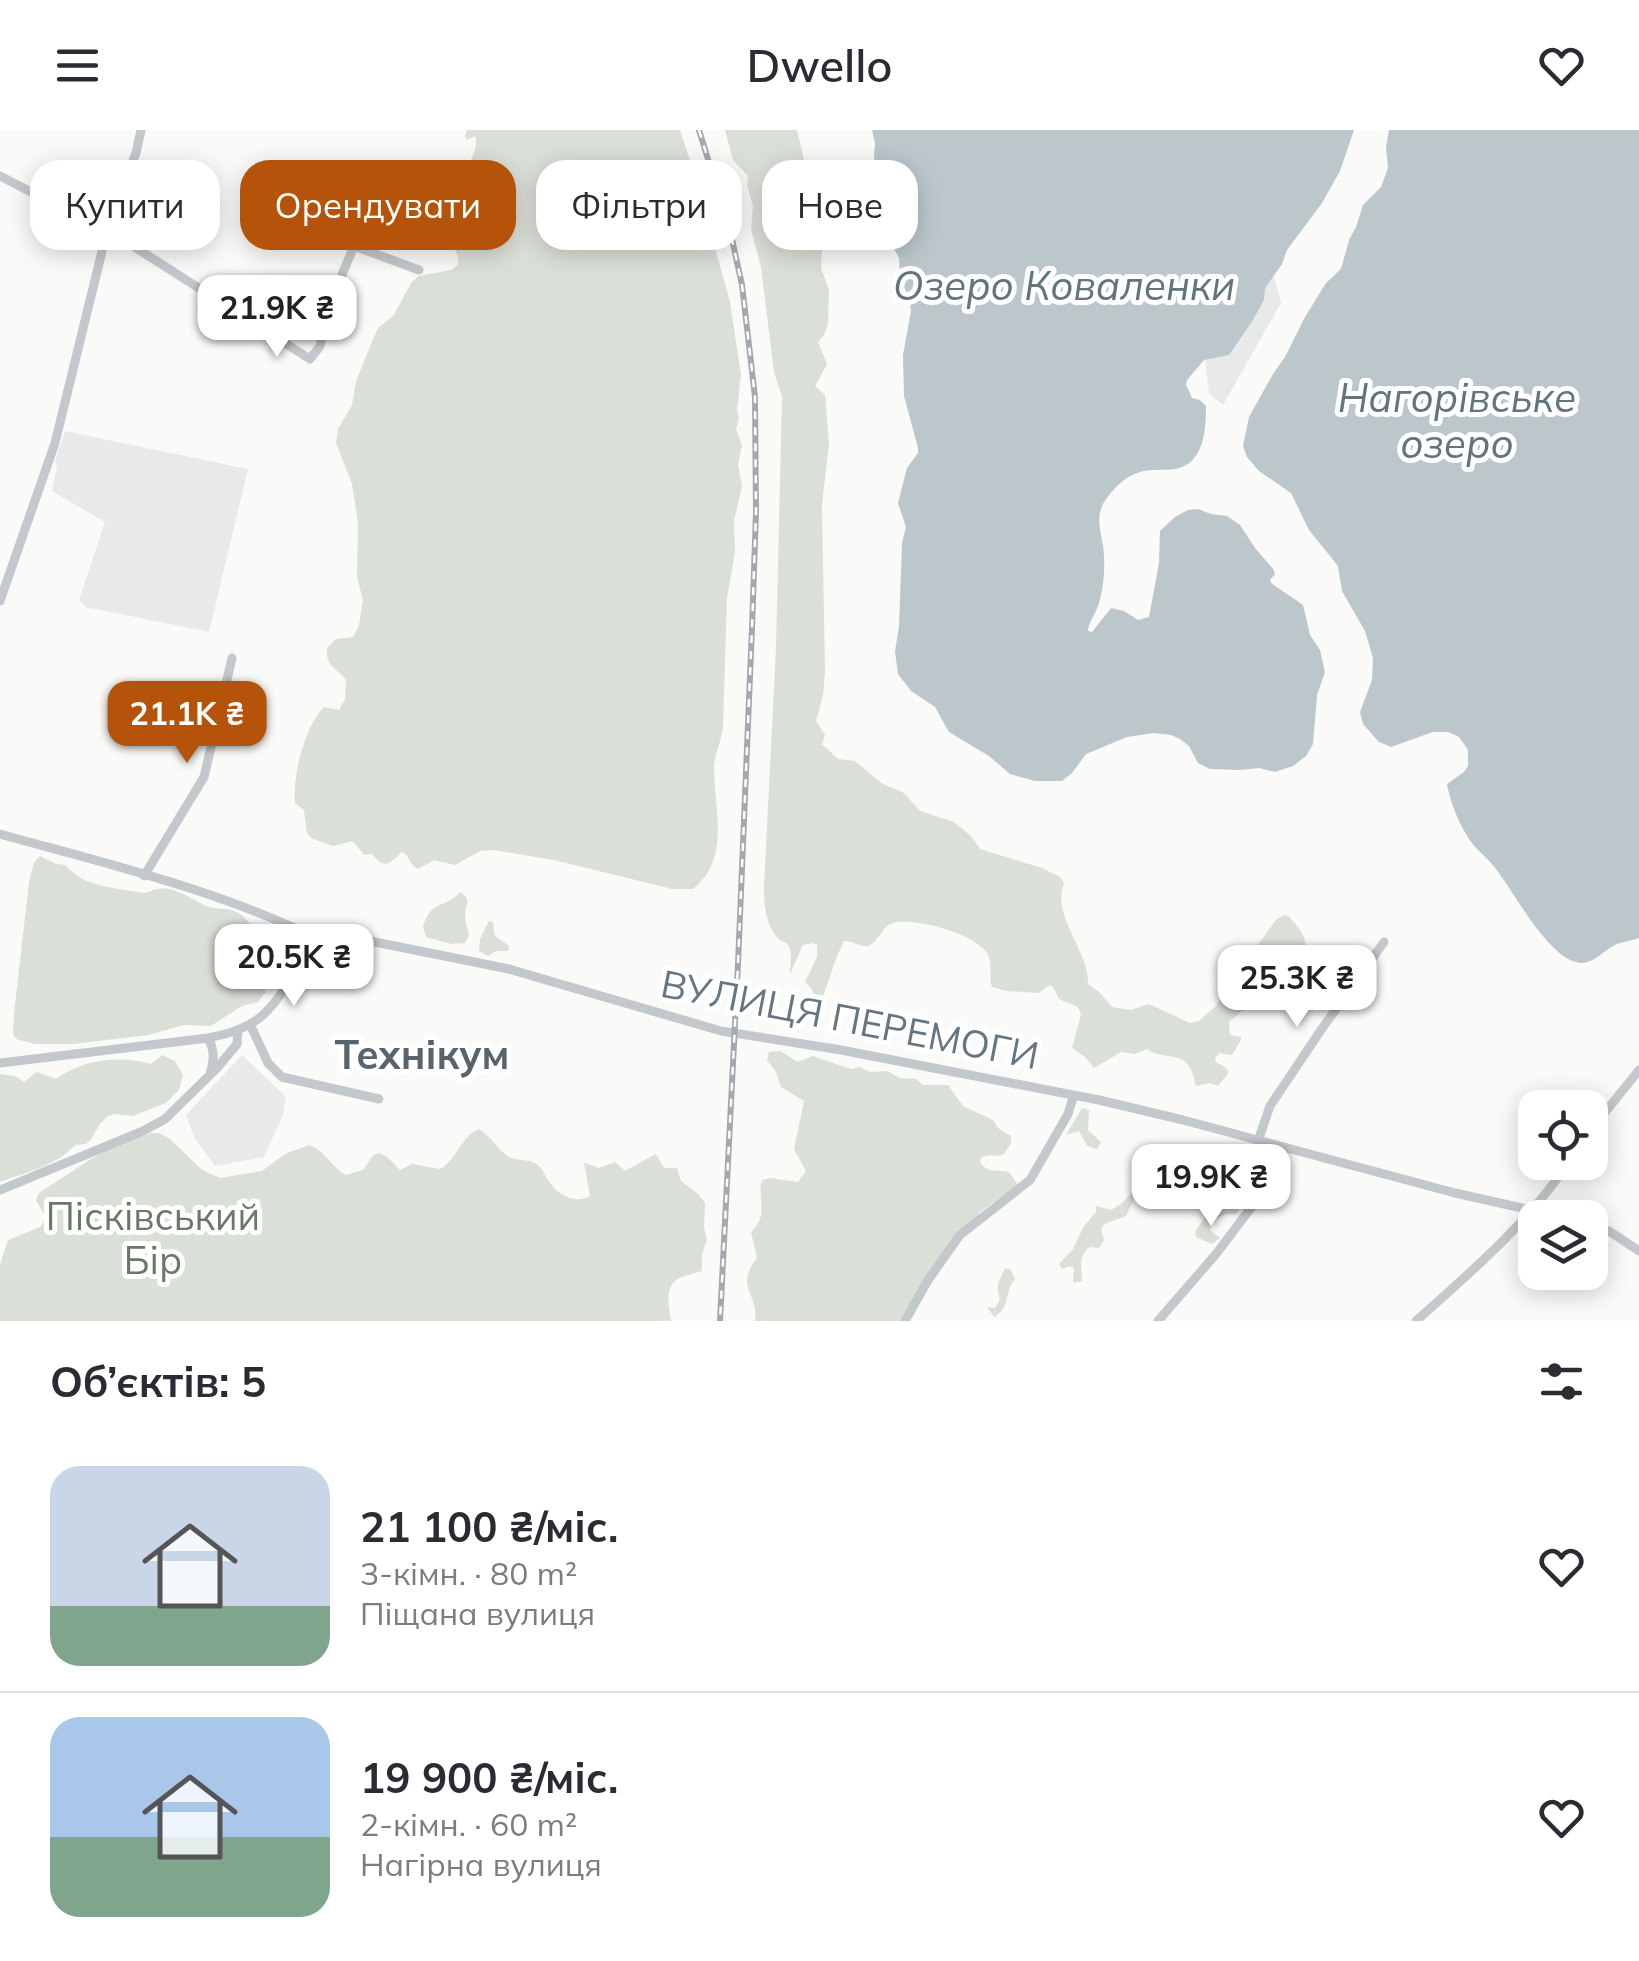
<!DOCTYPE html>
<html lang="uk">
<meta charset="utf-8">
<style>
:root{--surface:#fff;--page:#f7f7f7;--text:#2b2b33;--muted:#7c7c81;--line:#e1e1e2;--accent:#b45309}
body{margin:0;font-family:Mulish,sans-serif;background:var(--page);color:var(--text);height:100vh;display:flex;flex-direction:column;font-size:38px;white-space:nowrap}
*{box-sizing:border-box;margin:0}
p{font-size:32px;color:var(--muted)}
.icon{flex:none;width:55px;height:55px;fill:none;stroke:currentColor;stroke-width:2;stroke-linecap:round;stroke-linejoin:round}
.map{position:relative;height:1191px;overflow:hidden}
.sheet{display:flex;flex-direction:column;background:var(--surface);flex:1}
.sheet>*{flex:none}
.banner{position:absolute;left:30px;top:30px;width:1000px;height:90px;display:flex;gap:20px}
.fabs{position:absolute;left:1518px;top:960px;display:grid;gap:20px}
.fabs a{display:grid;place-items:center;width:90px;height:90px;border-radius:20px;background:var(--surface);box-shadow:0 5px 25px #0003;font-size:50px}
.price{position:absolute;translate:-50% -85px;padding:0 22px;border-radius:20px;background:#fff;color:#222;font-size:32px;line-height:65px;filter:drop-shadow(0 2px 5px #0008)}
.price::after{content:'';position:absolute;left:50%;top:60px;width:30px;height:22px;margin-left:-15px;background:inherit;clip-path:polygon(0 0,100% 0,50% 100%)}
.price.current{background:var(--accent);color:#fff}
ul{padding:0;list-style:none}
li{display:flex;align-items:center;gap:30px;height:250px;padding:0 50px}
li+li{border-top:2px solid var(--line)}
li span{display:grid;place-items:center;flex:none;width:280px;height:200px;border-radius:30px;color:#555}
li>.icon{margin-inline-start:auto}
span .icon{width:120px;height:120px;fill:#fffc;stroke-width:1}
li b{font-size:42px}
h2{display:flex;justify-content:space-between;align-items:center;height:120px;padding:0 50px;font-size:42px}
.chip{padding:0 35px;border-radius:30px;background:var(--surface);box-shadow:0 5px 25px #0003;font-size:35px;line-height:90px}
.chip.current{background:var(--accent);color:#fff}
header{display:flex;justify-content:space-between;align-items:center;height:130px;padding:0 50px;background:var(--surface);font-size:45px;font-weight:600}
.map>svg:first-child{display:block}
</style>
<header><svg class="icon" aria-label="menu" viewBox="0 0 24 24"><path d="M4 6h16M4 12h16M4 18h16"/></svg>Dwello<svg class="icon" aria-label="heart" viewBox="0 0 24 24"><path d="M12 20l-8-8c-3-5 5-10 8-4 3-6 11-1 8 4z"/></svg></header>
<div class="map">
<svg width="1639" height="1191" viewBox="0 0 1639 1191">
<rect width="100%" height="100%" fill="#fafaf8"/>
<path fill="#e8e9e9" d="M1273,142l8,31 -58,102 -14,-11 -10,-91z
M65,301l183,38 -39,163 -123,-25 -7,-7 26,-78 -53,-31 5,-25 -2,-5z
M242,925l44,42 -3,18 -19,42 -49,9 -20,-27 -9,-24z"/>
<path fill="#dadfd7" d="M467,0h213l15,46 35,126 11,73 -4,35 2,9 -3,10 6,16 -4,20 4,21 -8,35 1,32 -8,44 -4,131c-2,14 -8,25 -9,39 0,41 17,92 -21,122h-21l-118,-29 -61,-10 -13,1 -25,14 -21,-5 -16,9c-9,-3 -8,-14 -16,-17 -12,11 -17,18 -30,2l-8,1 -11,-14 -20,5 -22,-8 -4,-5 -3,-23 -9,-7c-3,-26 10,-77 29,-96l15,3 6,-11 1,-19c-9,-12 -21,-14 -19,-32l9,-9 17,-2 6,-12 4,-25 -6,-23 1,-55 -6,-38 -16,-41 2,-14 14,-24 4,-24 18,-44 4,-9 16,-13 17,-32 8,-7 32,-6 7,-5v-9l-5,-10 4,-36 -9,-10 -25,-11 2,-3 34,-1 5,-2c0,-17 16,-31 11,-47l-8,4 -2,-3z
M725,0h72l23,98 2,22 -1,18 8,22 -1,34 -4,11 -6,7 9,22 -12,22 10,9 4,48 -7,62 3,166 -2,24 -7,26 9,14 -3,9 16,15 17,2 26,22 23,10 16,18 34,11 17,14 9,13 62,19 18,9 4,6c-13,34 25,67 24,101l11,8 13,15 19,3 18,-6 41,19 9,-2 17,-15 9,-17 51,-69 8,-5 4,1c16,16 27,33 8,51l-7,-15 -9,-5 -4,3 -11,32 -19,25 -17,15 1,13 11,2v3l-9,15 -13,-2 -4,5 1,4 9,5 4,5 -11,14 -8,-3 -14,3c-2,-5 -2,-11 -5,-16 -8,-19 -30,-10 -44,-21l-12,5 -14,-2 -27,16 -9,-11 -13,-9 9,-33 -3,-8 -19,-8c-8,-17 -7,-16 -20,-6l-33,-2 -14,-4c-4,-10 1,-20 -3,-30 -7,-23 -81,-42 -99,-33 -9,5 -13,20 -23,22 -7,1 -15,-5 -23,-5l-7,15 -18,52 -3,-3 -4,-16 -7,-7 12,-25v-12l-5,-2 -9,2 -13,29c0,-7 2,-18 0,-25 -3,-9 -5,-5 -11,-10 -14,-13 -15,-37 -15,-54l12,-236 6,-252 -8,-25 -13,-105 -10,-38 2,-23 -6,-21 1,-9 -15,-16z
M40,726l16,8 10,1c15,22 52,23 77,28 5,0 9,-3 14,-4 19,-4 37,13 53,18 11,3 20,0 30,7 10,7 13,16 20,25 5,6 14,7 20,12l-1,3 -19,10 1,8 7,6 -3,15 -7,9 -16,4 -31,20 -27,-1 -36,10 -74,9h-39l-19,-5 -3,-5 1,-20 15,-132 5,-20z
M460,762c13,8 5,11 5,23 0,7 3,14 4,21l-4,7 -14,1 -25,-7 -3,-11c10,-29 21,-15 37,-34z
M489,791l4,1 2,14 14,10 -1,5h-12l-8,5 -9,-5 1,-12z
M780,921l18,11 15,-6 38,13 9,-2 10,5 17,-1 13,7 16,1 7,6h25l15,21 30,14 5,8 13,8v7l-7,11c-7,4 -16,-1 -23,4l-1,4c6,11 19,8 29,10l9,13 -38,27 -49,72 -28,37h-148c4,-27 -21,-34 2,-63l-6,-26c17,-16 8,-27 10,-49l2,-3 7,-2 28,4 8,-11 -12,-22 10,-48 -23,-14 -5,-15 -9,-12 2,-8z
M162,925l13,6 8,14 -4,15 -13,13 -33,13 -18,-2 -7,2 -9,9 -7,13 -6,6 -10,1 -16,13 -20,10 -40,14v-108l15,2 9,6 13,-10 19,7c26,-20 64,-24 95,-15z
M1082,978l7,2 -1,20 13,12 -4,7 -10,-3 -8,-15 -13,4z
M479,999c12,7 21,23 30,28 11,5 23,1 31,10 3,3 6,11 9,14 9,15 26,23 41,15l-6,-33 15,5 16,-6 10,9 31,-17 8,14h13l4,13 17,13 7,9 -1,25 3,12 -5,14v17c-6,2 -11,3 -17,5 -23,6 -16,29 -14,45h-671v-56l8,-25 32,-13 6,-9 -10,-18 3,-7 66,-43 46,-17h8l10,5 33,32 18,8 42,-7 23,-17 24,-9c17,6 22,22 37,30l17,-5c3,-4 5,-8 8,-12 10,-13 22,6 29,12l12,-6 28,5c17,-9 21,-33 39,-40z
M1166,1027l29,4 47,17 4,5 -5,2 -52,-21h-22l-30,30 -11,22 -22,8 -3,6 3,10 -5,8 -9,-1c-13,10 -8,19 -8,34l-8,2 -1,-2 1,-13 -5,-2 -7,3 -3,-5 14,-15 11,-23 12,-14v-6l15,4 10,-6z
M1265,1043l4,6 -7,9 -5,-1 -5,3 -16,24h-10l-12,6 -4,10 10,8 -8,6 -16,-7 -1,-5 10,-15 30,-14 26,-29z
M1005,1138l6,2 4,9c-11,12 -4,29 -21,38l-7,-10 8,1c9,-12 1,-12 3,-23 1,-5 6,-14 7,-17z"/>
<path fill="#bbc7cb" d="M872,0h482l-14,41 -18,32 -35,47 -5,14 -17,24 -1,12 -11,20 -24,35 -25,5 -17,20 -1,5 6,13 8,2 6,6c0,24 -2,58 -31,63 -12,2 -26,-1 -38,4 -13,4 -27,19 -34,31 -9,17 1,35 1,53 1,14 -1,33 -5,46 -3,10 -10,18 -11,28l4,1 19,-24 13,3 14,9 11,-3 10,-54 1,-32 15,-14 13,-7 10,-1 13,5 16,2 13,9 15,23 18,21 2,5 -5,6 1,3 32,22 7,30 10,15 5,22 -8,23 -4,49 -7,12 -13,10 -18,6 -16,-4 -19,2 -30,-1 -12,-6 -9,-17 -9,-7 -9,-4 -17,-2 -27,4 -41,17 -14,19 -10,8h-27l-25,-7 -21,-18 -40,-24 -14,-25 -24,-16 -13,-17 -3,-23 4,-24 3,-84 4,-16 -8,-24 9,-35 11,-15v-5l-14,-52 -1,-41 8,-44 -1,-10 -10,-24 -1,-19 -10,-19 2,-27 -15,-43 -2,-12 1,-13z
M1389,0h250v808c-7,3 -15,3 -22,6 -14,6 -25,23 -41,18 -32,-9 -64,-75 -85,-99 -9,-10 -18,-16 -25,-29 -9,-15 -16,-33 -19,-50l17,-12 4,-6v-16l-9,-13 -11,-5h-15l-42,15 -12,-5 -16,-18 -3,-12 12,-32 1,-22 -8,-27 -23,-40 -4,-25 -29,-36 -18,-37 -32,-22 -12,-14 -4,-11 6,-29 24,-43 12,-17 20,-40 21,-34 15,-14 8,-29 7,-13 7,-22 18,-18 7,-19 -2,-21z"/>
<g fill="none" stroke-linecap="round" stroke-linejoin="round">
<path stroke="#c3c8cc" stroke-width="9" d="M0,46l122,63 188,120 10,-13 11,-45 23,-55 65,24
M0,471l55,-158 52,-212 29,-78 5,-23
M0,704c108,30 222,57 322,107
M144,746l60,-99 28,-119
M250,894l18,39 14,14 97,22
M208,908c7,12 6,23 2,36
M0,933l208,-25c20,-4 42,-10 57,-25 37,-34 23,-79 90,-75l154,31 212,62 120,19 258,50 84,20 272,73 76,17 48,8
M1590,1001l49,-61
M1258,1011l12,-35 51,-76 63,-88
M0,1060l143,-59 22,-12 52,-51 20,-24 1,-14
M1590,1092l19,9 30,20
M905,1191l23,-41 32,-45 70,-55 38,-66 6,-19
M1158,1191l58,-67 56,-74 14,-32
M1416,1191c54,-48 112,-98 153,-159"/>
<defs>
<path id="rail" d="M699,0l31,100 12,55 13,112 1,115 -4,116 -14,336 -18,357"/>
</defs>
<use href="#rail" stroke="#a2aab0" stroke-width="6"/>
<use href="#rail" stroke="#fff" stroke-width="2.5" stroke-dasharray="8" stroke-linecap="butt"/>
</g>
<g text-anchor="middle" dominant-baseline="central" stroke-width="10" stroke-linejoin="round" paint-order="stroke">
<g font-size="38" fill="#657683" stroke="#fff">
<text transform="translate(850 889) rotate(11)">ВУЛИЦЯ ПЕРЕМОГИ</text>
</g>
<g font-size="38" fill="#687a64" stroke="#fff">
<text x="153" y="1086">Пісківський<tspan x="153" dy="44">Бір</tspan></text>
</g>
<g font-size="40" font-style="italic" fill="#60757c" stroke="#fff">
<text x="1064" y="155">Озеро Коваленки</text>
<text x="1457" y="267">Нагорівське<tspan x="1457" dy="46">озеро</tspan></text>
</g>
<g font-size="40" font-weight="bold" fill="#57646e" stroke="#fff">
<text x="422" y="924">Технікум</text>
</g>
</g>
</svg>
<div class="fabs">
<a><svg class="icon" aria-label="locate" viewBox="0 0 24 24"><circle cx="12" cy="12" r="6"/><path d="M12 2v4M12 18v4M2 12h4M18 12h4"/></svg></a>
<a><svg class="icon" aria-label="layers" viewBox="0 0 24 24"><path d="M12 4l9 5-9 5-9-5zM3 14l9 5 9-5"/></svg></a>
</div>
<b class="price" style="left:277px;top:230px">21.9K ₴</b>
<b class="price current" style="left:187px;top:636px">21.1K ₴</b>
<b class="price" style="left:294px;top:879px">20.5K ₴</b>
<b class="price" style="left:1297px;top:900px">25.3K ₴</b>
<b class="price" style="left:1211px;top:1099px">19.9K ₴</b>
<div class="banner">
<a class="chip">Купити</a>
<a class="chip current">Орендувати</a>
<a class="chip">Фільтри</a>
<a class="chip">Нове</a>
</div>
</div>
<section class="sheet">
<h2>Об’єктів: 5<svg class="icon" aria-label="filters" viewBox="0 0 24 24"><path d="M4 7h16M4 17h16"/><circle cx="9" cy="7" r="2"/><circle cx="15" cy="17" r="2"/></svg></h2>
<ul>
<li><span style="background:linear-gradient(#c9d6e8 70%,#7fa58c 0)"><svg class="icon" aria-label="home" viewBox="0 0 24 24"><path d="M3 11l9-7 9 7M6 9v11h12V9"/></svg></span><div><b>21 100 ₴/міс.</b><p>3-кімн. · 80 m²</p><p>Піщана вулиця</p></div><svg class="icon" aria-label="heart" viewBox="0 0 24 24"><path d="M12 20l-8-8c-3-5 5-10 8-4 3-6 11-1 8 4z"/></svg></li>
<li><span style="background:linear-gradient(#a9c7e8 60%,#7fa58c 0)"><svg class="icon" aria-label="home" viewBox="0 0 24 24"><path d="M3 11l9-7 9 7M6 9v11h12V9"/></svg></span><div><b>19 900 ₴/міс.</b><p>2-кімн. · 60 m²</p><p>Нагірна вулиця</p></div><svg class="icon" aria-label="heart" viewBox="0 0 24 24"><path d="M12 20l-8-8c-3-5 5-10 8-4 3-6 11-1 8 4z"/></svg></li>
</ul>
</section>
